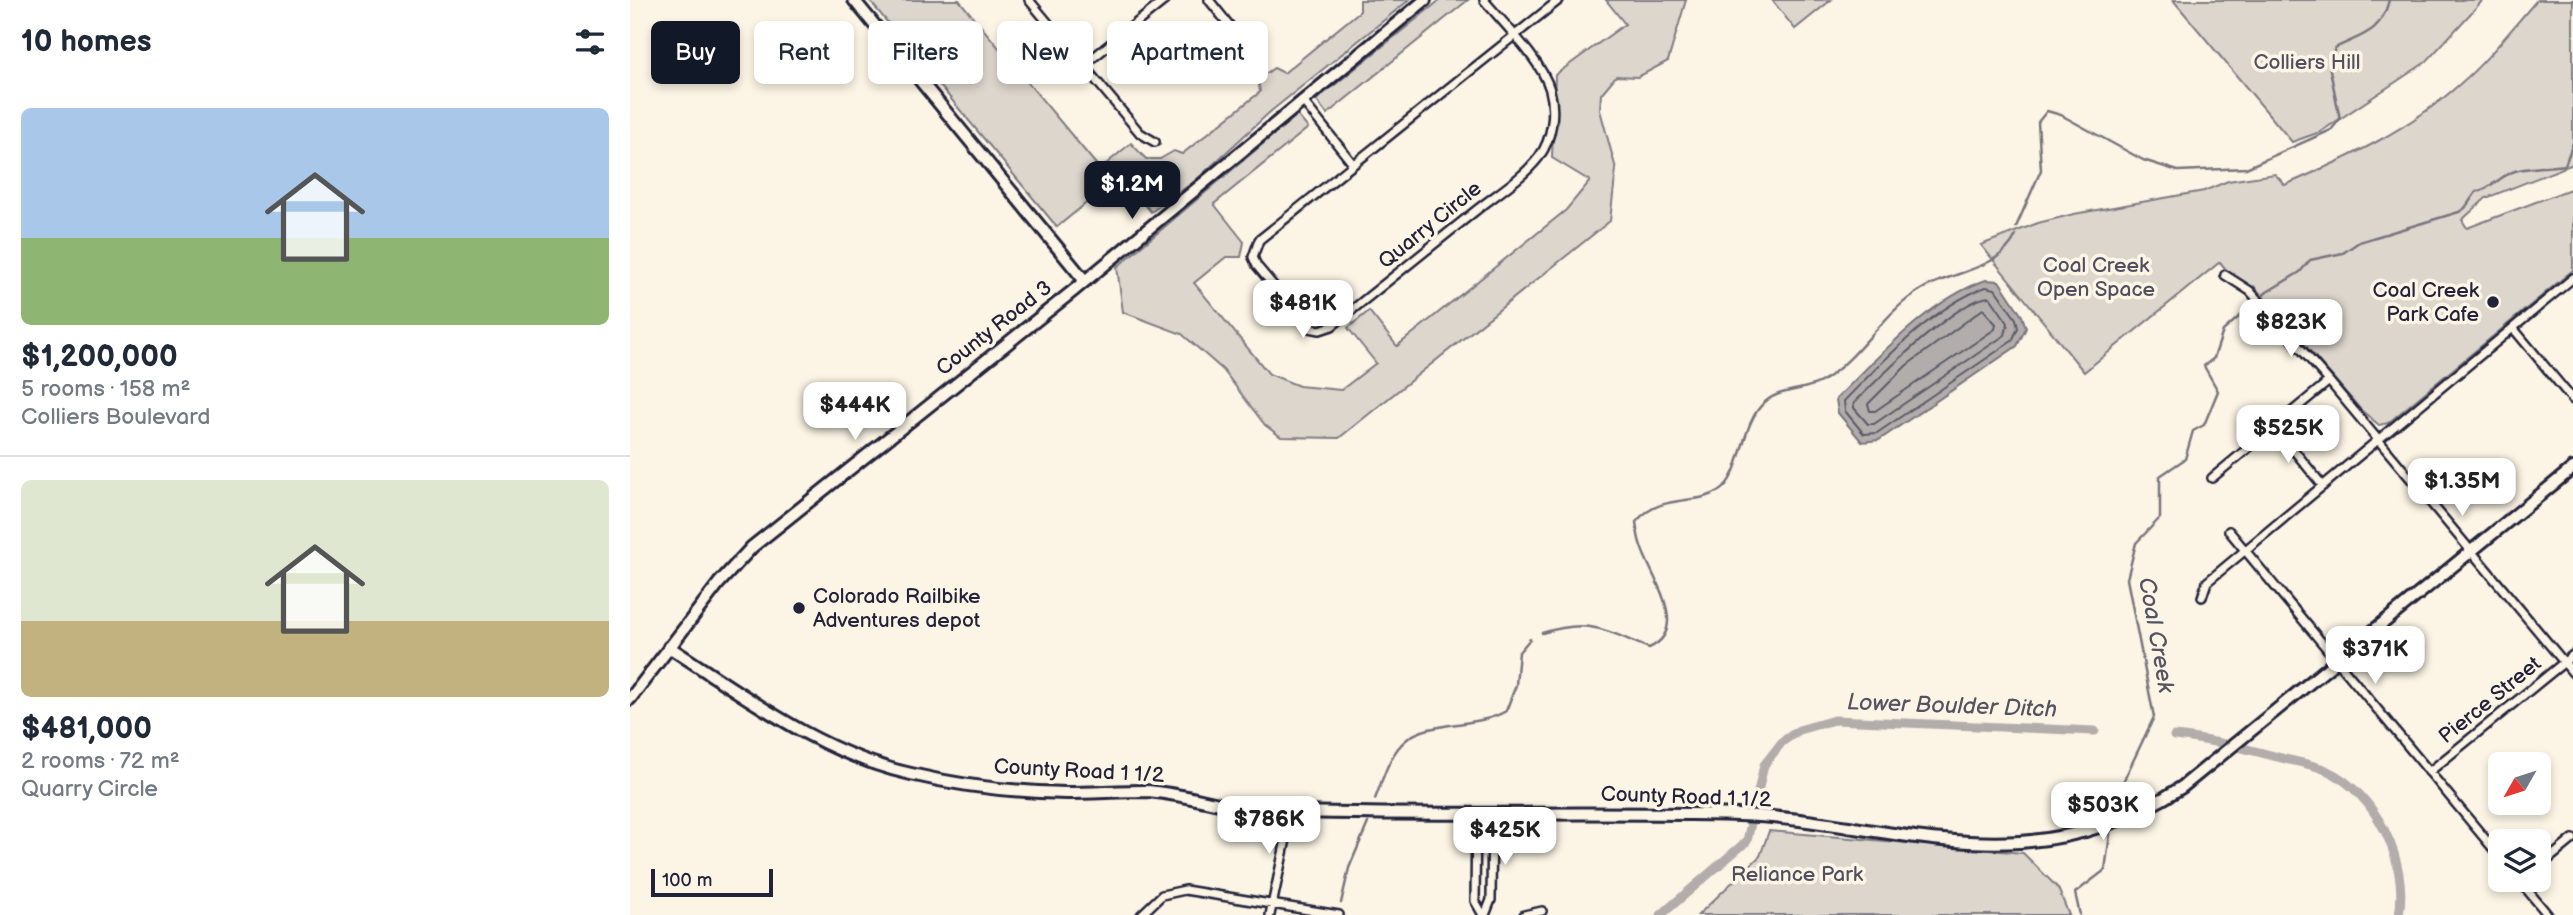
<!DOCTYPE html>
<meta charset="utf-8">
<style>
:root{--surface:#fff;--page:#f6f6f7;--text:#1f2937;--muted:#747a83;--line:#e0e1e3;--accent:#111827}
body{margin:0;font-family:"Balsamiq Sans",sans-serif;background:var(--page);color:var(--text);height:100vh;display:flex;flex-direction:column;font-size:26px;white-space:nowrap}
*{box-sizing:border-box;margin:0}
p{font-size:23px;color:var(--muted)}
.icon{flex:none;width:38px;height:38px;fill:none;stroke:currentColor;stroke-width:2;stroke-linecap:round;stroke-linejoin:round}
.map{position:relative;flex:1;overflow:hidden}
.side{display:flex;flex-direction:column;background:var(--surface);width:630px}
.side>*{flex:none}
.top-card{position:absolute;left:21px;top:21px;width:665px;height:63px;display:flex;gap:14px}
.needle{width:46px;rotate:231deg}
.controls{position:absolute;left:1858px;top:752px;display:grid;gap:14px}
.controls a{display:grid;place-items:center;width:63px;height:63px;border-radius:10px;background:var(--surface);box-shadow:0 4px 10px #0003;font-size:35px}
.scale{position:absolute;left:21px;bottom:18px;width:122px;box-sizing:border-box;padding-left:7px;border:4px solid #22223b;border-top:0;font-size:19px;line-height:24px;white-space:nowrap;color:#22223b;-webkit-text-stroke:5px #fcf5e5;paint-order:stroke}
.price{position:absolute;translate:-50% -60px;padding:0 16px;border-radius:14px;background:#fff;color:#222;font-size:23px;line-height:46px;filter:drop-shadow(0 2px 4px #0008)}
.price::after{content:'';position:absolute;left:50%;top:42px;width:21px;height:16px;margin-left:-10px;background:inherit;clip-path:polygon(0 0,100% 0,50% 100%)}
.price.active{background:var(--accent);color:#fff}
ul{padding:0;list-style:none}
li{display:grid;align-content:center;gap:14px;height:371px;padding:0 21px}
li+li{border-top:2px solid var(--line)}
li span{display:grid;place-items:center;height:217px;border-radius:10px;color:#555}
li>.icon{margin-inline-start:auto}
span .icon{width:126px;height:126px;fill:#fffc;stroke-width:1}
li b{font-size:30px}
h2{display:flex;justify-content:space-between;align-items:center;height:84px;padding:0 21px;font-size:30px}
.pill{padding:0 24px;border-radius:10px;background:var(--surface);box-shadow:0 4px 10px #0003;font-size:24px;line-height:63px}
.pill.active{background:var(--accent);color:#fff}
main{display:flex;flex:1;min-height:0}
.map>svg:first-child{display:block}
</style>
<main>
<section class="side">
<h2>10 homes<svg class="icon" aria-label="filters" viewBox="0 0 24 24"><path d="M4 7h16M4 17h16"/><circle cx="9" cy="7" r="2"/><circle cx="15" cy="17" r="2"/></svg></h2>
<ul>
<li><span style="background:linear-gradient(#a9c7e8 60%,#8fb573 0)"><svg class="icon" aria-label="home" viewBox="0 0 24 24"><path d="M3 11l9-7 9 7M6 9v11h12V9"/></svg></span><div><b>$1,200,000</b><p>5 rooms · 158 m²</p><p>Colliers Boulevard</p></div></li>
<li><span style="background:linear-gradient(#dfe7d0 65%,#c2b280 0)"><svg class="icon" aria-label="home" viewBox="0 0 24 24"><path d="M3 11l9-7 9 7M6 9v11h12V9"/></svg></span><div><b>$481,000</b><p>2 rooms · 72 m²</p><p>Quarry Circle</p></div></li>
</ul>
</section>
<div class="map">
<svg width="1943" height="915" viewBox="0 0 1943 915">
<rect width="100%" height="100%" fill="#fcf5e5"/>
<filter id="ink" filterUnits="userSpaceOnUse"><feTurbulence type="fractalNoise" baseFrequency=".0143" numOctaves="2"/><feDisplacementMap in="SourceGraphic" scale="14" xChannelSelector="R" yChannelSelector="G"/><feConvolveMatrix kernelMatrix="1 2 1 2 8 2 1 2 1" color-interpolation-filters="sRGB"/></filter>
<g filter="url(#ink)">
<path fill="#dcd6cc" stroke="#7f7c84" stroke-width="2" d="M239,0h90l141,169 31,-26 15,16h14l14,-8 8,3 78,-62 -2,-13 16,-11 10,5 76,-62v-11h49l-139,112 -75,69 -44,31 -18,-22 7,-1 -34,-2 -49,40z
M810,0h28l-141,114 -11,-14z
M976,0h80l-18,61 -30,16 -22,-1 -15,18 -1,16 16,59 -6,52 -271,217 -58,-1 -16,-12 -42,-55 -41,-36 -59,-22 -6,-45 180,-152 11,13 -94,76 30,38 -3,15h-15l-32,26 75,91 30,12 42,4 35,-27 -28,-35 21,-17 28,35 169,-136 24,-29 -38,-23 3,-83 70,-51z
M1142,0h59l-36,29z
M1543,0h310l-57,62 -106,70 -28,10z
M1907,0h36v164l-87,34 -24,22 5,8 106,-40v82l-185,153 -9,2 -18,-15 -107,-124 -9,7 -25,-31 -136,110 -103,-127 57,-22 36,-9 130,-23 24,-10 47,-7 10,11c63,-27 124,-55 176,-102 28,-24 51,-55 76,-83z
M1139,831l254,22 35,35 11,27h-371l62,-59z"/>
<path fill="#b2adab" stroke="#78757e" stroke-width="2" d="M1356,280l13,1 23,35 4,12 -9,18 -138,94 -17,2 -24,-29 -2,-14c42,-42 93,-99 150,-119z"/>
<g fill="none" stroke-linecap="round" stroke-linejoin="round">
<path stroke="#5c5a68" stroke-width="2" d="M1356,287l9,2 21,30 2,9 -6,13 -135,92 -13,1 -19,-23 -1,-10c39,-40 90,-95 142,-114z
M1360,297l18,26 -3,12 -131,89h-6l-14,-16v-5c25,-25 104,-105 136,-106z
M1353,309l13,15 -1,5 -120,82h-5l-2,-7 39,-39z"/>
<path stroke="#78757e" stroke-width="2.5" d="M1386,227l25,-57 -3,-48 9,-11 14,4 82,45 35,11 68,-3 85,-38 9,-11 -11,-54 6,-17c28,-14 46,-15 54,-48
M912,633c48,-15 62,-3 107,15 44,-20 -1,-74 -9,-105 -2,-6 -3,-14 -4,-21 24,-29 58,-16 83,-31 24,-15 21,-68 46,-89 17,-15 42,-10 59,-22 37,-24 60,-69 98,-91 31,-18 78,-19 94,-54
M745,799c8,-20 14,-45 31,-59 23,-20 72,-12 100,-29l10,-26 3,-33 11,-13
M1482,817l3,-18 39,-82 -27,-138 9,-36 24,-25v-42l25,-17 8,-28 11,-6 14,-34 -14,-25 10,-8 9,-27 44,-39 33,-20 10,-12 33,-7 16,-11 100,-30 6,-4 11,-16c20,-6 22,-15 39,-21 10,-4 37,-4 50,-6l8,-22
M711,903l8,-35 19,-45
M1450,915l-5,-22 30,-23 6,-43"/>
<path stroke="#b2adab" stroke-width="9" d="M1544,736c39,4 74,13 111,23 13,3 29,6 41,11 50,23 83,92 73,145
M1031,915l86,-74 17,-76 18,-23 17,-12 35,-10 261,11"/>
<defs>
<path id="street" d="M399,0l111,133 15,9
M579,0l45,56
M854,0c20,24 58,61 66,90 6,22 2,49 -11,67 -17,22 -44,38 -65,55 -48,38 -95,76 -142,114l-12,4 -11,-2 -52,-62 -4,-9 6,-17c100,-81 200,-160 300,-240
M454,65l81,-65
M672,100l51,64
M1595,275l25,16 79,90 244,292
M1883,328l60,72
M1644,426l49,60
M1582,478l117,-97
M1599,531l272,327
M1572,597l5,-15 366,-304
M1799,772l144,-117
M846,812l-1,89 8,14
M1909,867l34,-28
M1889,880l29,35
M511,915l21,-20 23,-5 154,25
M640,915l22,-104
M855,915l6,-15 1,-88
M894,915l18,-4"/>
<path id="secondary" d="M224,0l231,281
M39,647c76,49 152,107 242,127 50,12 103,18 155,19 26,0 53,-2 79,-2 42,2 82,19 124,20 156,6 314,0 470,4 94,3 188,33 281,27 59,-4 113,-23 162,-55l391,-319
M0,699l89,-116 33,-36 321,-256 352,-291"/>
</defs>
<use href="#street" stroke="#22223b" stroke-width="12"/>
<use href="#secondary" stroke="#22223b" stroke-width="16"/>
<use href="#street" stroke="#fcf5e5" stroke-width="7"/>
<use href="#secondary" stroke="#fcf5e5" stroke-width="10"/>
</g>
</g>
<g fill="#22223b" stroke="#fcf5e5" stroke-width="2.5">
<circle cx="1863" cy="302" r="7"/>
<circle cx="169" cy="608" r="7"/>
</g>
<g text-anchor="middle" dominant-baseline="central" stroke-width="7" stroke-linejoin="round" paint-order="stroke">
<g font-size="21" fill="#504f5f" stroke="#fcf5e5">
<text x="1677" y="62">Colliers Hill</text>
<text x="1466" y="265">Coal Creek<tspan x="1466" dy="24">Open Space</tspan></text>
<text x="1167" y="874">Reliance Park</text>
</g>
<g font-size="21" fill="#22223b" stroke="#fcf5e5">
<text transform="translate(800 225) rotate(-39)">Quarry Circle</text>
<text transform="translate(364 328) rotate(-38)">County Road 3</text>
<text transform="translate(1860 700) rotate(-39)">Pierce Street</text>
<text transform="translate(449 771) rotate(3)">County Road 1 1/2</text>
<text transform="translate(1056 797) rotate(2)">County Road 1 1/2</text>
</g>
<g font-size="21" fill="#22223b" stroke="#fcf5e5" text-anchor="end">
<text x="1849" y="290">Coal Creek<tspan x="1849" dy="24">Park Cafe</tspan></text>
<text x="183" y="596" text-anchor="start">Colorado Railbike<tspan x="183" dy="24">Adventures depot</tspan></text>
</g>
<g font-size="23" font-style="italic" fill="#545362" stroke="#fcf5e5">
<text transform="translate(1526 635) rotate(80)">Coal Creek</text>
<text transform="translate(1322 706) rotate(2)">Lower Boulder Ditch</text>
</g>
</g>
</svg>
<div class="controls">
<a><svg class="needle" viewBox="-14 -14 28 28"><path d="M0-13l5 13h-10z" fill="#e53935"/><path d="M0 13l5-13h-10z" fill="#747a83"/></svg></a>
<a><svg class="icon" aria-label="layers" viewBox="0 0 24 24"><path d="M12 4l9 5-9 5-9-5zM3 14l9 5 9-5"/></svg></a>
</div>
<div class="scale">100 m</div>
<b class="price active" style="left:502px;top:221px">$1.2M</b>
<b class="price" style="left:673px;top:340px">$481K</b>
<b class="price" style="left:1661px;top:359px">$823K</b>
<b class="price" style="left:225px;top:442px">$444K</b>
<b class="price" style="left:1658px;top:465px">$525K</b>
<b class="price" style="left:1832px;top:518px">$1.35M</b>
<b class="price" style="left:1745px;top:686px">$371K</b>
<b class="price" style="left:1473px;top:842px">$503K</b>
<b class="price" style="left:639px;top:856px">$786K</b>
<b class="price" style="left:875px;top:867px">$425K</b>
<div class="top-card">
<a class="pill active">Buy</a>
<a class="pill">Rent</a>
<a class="pill">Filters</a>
<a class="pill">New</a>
<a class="pill">Apartment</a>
</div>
</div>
</main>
